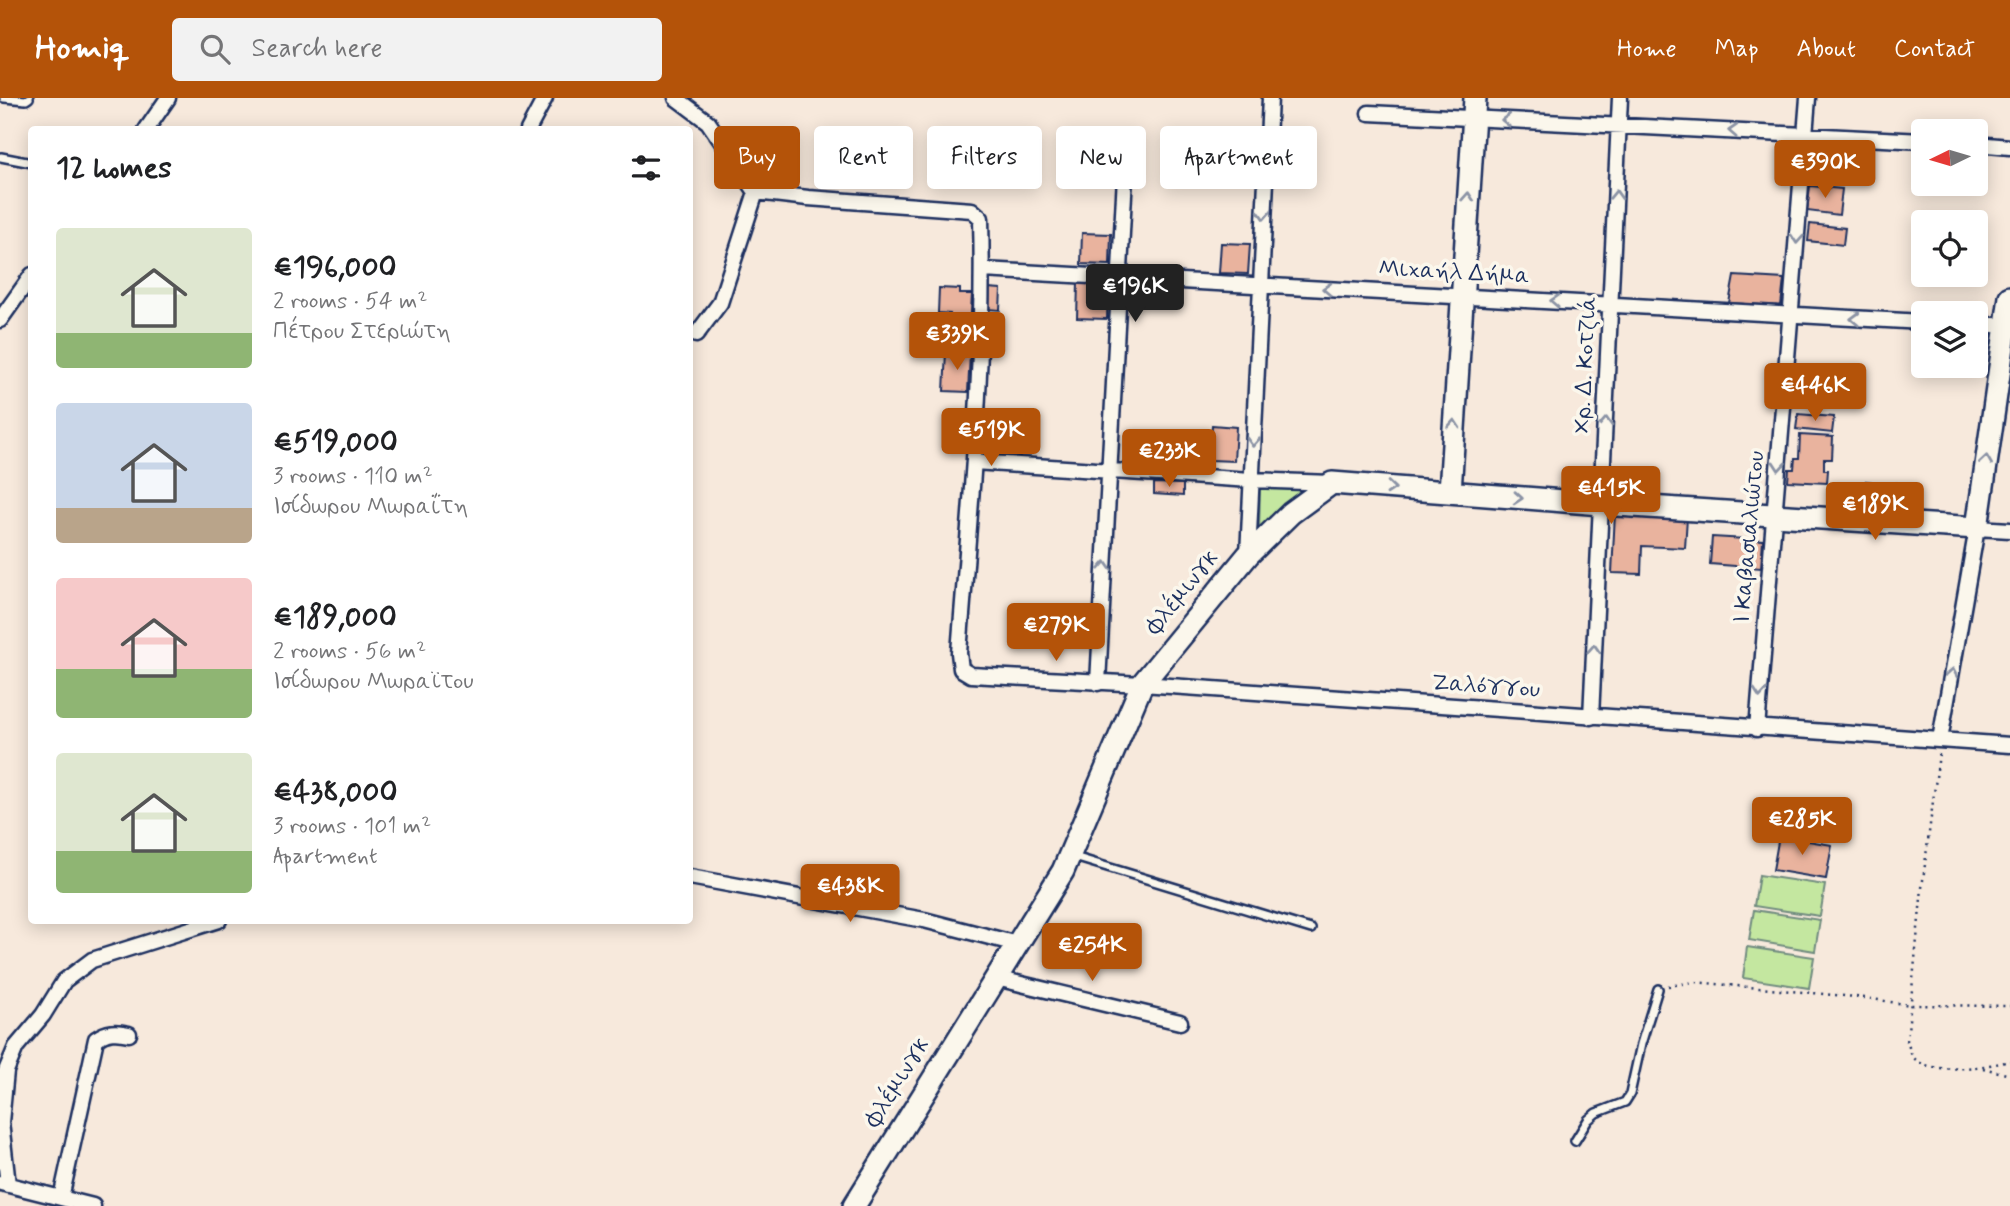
<!DOCTYPE html>
<meta charset="utf-8">
<style>
:root{--surface:#fff;--page:#f2f2f2;--text:#202124;--muted:#757577;--accent:#b45309}
body{margin:0;font-family:Mynerve,sans-serif;background:var(--page);color:var(--text);height:100vh;display:flex;flex-direction:column;font-size:26px;white-space:nowrap}
*{box-sizing:border-box;margin:0}
p{font-size:23px;color:var(--muted)}
.icon{flex:none;width:38px;height:38px;fill:none;stroke:currentColor;stroke-width:2;stroke-linecap:round;stroke-linejoin:round}
.map{position:relative;flex:1;overflow:hidden}
.sheet{position:absolute;left:28px;top:28px;width:665px;height:798px;display:flex;flex-direction:column;background:var(--surface);border-radius:7px;box-shadow:0 4px 18px #0003}
.sheet>*{flex:none}
.top-card{position:absolute;left:714px;top:28px;width:665px;height:63px;display:flex;gap:14px}
.needle{width:46px;rotate:265deg}
.fabs{position:absolute;left:1911px;top:21px;display:grid;gap:14px}
.fabs a{display:grid;place-items:center;width:77px;height:77px;border-radius:7px;background:var(--surface);box-shadow:0 4px 18px #0003;font-size:35px}
.price{position:absolute;translate:-50% -60px;padding:0 16px;border-radius:7px;background:var(--accent);color:#fff;font-size:23px;line-height:46px;filter:drop-shadow(0 2px 4px #0008)}
.price::after{content:'';position:absolute;left:50%;top:42px;width:21px;height:16px;margin-left:-10px;background:inherit;clip-path:polygon(0 0,100% 0,50% 100%)}
.price.current{background:#222;color:#fff}
ul{padding:0;list-style:none}
li{display:flex;align-items:center;gap:21px;height:175px;padding:0 28px}
li span{display:grid;place-items:center;flex:none;width:196px;height:140px;border-radius:7px;color:#555}
li>.icon{margin-inline-start:auto}
span .icon{width:84px;height:84px;fill:#fffc;stroke-width:1}
li b{font-size:30px}
h2{display:flex;justify-content:space-between;align-items:center;height:84px;padding:0 28px;font-size:30px}
.chip{padding:0 24px;border-radius:7px;background:var(--surface);box-shadow:0 4px 18px #0003;font-size:24px;line-height:63px}
.chip.current{background:var(--accent);color:#fff}
header{display:flex;align-items:center;gap:42px;box-sizing:border-box;height:98px;padding:0 35px;background:var(--accent);color:#fff}
header strong{font-size:33px}
nav{display:flex;gap:38px;margin-inline-start:auto;font-size:24px}
.search{width:490px;height:63px;background:var(--page);display:flex;align-items:center;gap:18px;box-sizing:border-box;padding:0 24px;border-radius:7px;color:var(--muted);font-size:26px}
.map>svg:first-child{display:block}
</style>
<header>
<strong>Homiq</strong>
<div class="search"><svg class="icon" aria-label="search" viewBox="0 0 24 24"><circle cx="10" cy="10" r="6"/><path d="M15 15l6 6"/></svg>Search here</div>
<nav><a>Home</a><a>Map</a><a>About</a><a>Contact</a></nav>
</header>
<div class="map">
<svg width="2010" height="1108" viewBox="0 0 2010 1108">
<rect width="100%" height="100%" fill="#f7e9dc"/>
<filter id="ink" filterUnits="userSpaceOnUse"><feTurbulence type="fractalNoise" baseFrequency=".0143" numOctaves="2"/><feDisplacementMap in="SourceGraphic" scale="14" xChannelSelector="R" yChannelSelector="G"/><feConvolveMatrix kernelMatrix="1 2 1 2 8 2 1 2 1" color-interpolation-filters="sRGB"/></filter>
<g filter="url(#ink)">
<path fill="#c4e7a0" stroke="#708b7f" stroke-width="2" d="M1260,390l49,2 -50,44z
M1759,777l66,10 -5,31 -66,-10z
M1754,812l66,10 -5,31 -66,-11z
M1747,849l67,10 -5,31 -66,-10z"/>
<path fill="#e9b39e" stroke="#1b2f5e" stroke-width="2" d="M742,34l17,3 -5,25 -17,-4z
M1810,88l32,3 -3,26 -32,-4z
M1810,126l35,4 -2,17 -35,-4z
M1082,135l29,1 -1,31 -29,-1z
M1221,145l29,1 -2,30 -29,-1z
M1734,178l50,3 -3,27 -52,-3z
M1078,185l30,1 -1,35 -30,-1z
M939,190l21,1v5h12l-2,35 -21,-2 1,-13 -12,-1z
M988,190l13,1 -1,21 -13,-1z
M946,254l24,1 -2,39 -24,-1z
M1798,316l36,3 -2,16 -36,-4z
M1212,327l24,2 -2,34 -24,-1z
M1800,337l33,2 -1,22h-8v11h4l-1,13 -39,-2 1,-12h5l1,-11h4z
M1866,383l20,3 -4,25 -19,-2z
M1154,385l29,1v12l-29,-2z
M1897,385l18,3 -5,27 -18,-3z
M1615,415l72,4 -2,31 -43,-2 -1,28 -29,-1z
M1712,439l51,3 -2,28 -51,-4z
M1779,738l53,9 -6,34 -53,-9z"/>
<g fill="none" stroke-linecap="round" stroke-linejoin="round">
<defs>
<path id="lane" d="M4,0l22,2 3,-2
M1,59l31,6
M1071,758l240,73
M1575,1043l13,-21 8,-7 29,-11 5,-8 11,-50 17,-55"/>
<path id="street" d="M676,0l32,24 48,70 52,6 164,12 9,8c4,145 -11,291 -22,435l2,16 10,6 171,9 868,61
M1369,15l554,28
M146,32l22,-32
M528,32l17,-32
M1976,46l34,3
M983,172l940,52
M0,222l32,-45
M1976,226l34,2
M696,237l24,-32 36,-111
M974,364l277,18 81,3
M1248,457l22,-457
M1098,585l27,-507
M1591,619l29,-619
M1757,631l51,-631
M1940,642l37,-212 33,2
M690,779l234,43 93,24
M996,880l184,44
M1,1085l92,23
M8,1087l-7,-63 5,-51 10,-24 27,-32 21,-34 28,-21 127,-40
M61,1100l35,-159c11,-8 20,-8 33,-5"/>
<path id="secondary" d="M1450,394l25,-394
M854,1108l209,-335 79,-187 106,-129 43,-42 41,-30 270,21 375,24 33,-231"/>
</defs>
<use href="#lane" stroke="#1b2f5e" stroke-width="12"/>
<use href="#street" stroke="#1b2f5e" stroke-width="19"/>
<use href="#secondary" stroke="#1b2f5e" stroke-width="26"/>
<path stroke="#1b2f5e" stroke-width="2.5" stroke-dasharray="2 5" stroke-linecap="butt" d="M1939,656l-17,134 -15,153c2,5 3,12 6,16 17,20 75,9 97,4
M1668,888l27,-4 171,16 44,7 100,1
M1983,970l27,7"/>
<use href="#lane" stroke="#fbf7ec" stroke-width="7"/>
<use href="#street" stroke="#fbf7ec" stroke-width="14"/>
<use href="#secondary" stroke="#fbf7ec" stroke-width="21"/>
</g>
<defs><path id="oneway-chevron" d="M-2-3.5L2.5 0L-2 3.5" fill="none" stroke-width="1.6" stroke-linecap="round" stroke-linejoin="round" transform="scale(1.75)"/></defs>
<g stroke="#8b93a5">
<use href="#oneway-chevron" transform="translate(1506 22) rotate(-178)"/>
<use href="#oneway-chevron" transform="translate(1733 33) rotate(-177)"/>
<use href="#oneway-chevron" transform="translate(1616 97) rotate(-88)"/>
<use href="#oneway-chevron" transform="translate(1468 99) rotate(-86)"/>
<use href="#oneway-chevron" transform="translate(1264 117) rotate(93)"/>
<use href="#oneway-chevron" transform="translate(1797 141) rotate(94)"/>
<use href="#oneway-chevron" transform="translate(1327 191) rotate(-177)"/>
<use href="#oneway-chevron" transform="translate(1555 203) rotate(-177)"/>
<use href="#oneway-chevron" transform="translate(1855 221) rotate(-178)"/>
<use href="#oneway-chevron" transform="translate(1606 324) rotate(-87)"/>
<use href="#oneway-chevron" transform="translate(1454 326) rotate(-86)"/>
<use href="#oneway-chevron" transform="translate(1253 344) rotate(93)"/>
<use href="#oneway-chevron" transform="translate(1986 362) rotate(-82)"/>
<use href="#oneway-chevron" transform="translate(1779 368) rotate(95)"/>
<use href="#oneway-chevron" transform="translate(1391 390) rotate(5)"/>
<use href="#oneway-chevron" transform="translate(1518 400) rotate(4)"/>
<use href="#oneway-chevron" transform="translate(1105 468) rotate(-87)"/>
<use href="#oneway-chevron" transform="translate(1594 551) rotate(-87)"/>
<use href="#oneway-chevron" transform="translate(1952 575) rotate(-80)"/>
<use href="#oneway-chevron" transform="translate(1760 595) rotate(95)"/>
</g>
</g>
<g text-anchor="middle" dominant-baseline="central" stroke-width="7" stroke-linejoin="round" paint-order="stroke">
<g font-size="23" fill="#1b2f5e" stroke="#fbf7ec">
<text transform="translate(1454 175) rotate(3)">Μιχαήλ Δήμα</text>
<text transform="translate(1586 267) rotate(-87)">Χρ. Δ. Κοτζιά</text>
<text transform="translate(1750 439) rotate(-85)">Ι Καβασιαλιώτου</text>
<text transform="translate(1183 495) rotate(-51)">Φλέμινγκ</text>
<text transform="translate(1486 589) rotate(4)">Ζαλόγγου</text>
<text transform="translate(898 985) rotate(-58)">Φλέμινγκ</text>
</g>
</g>
</svg>
<div class="fabs">
<a><svg class="needle" viewBox="-14 -14 28 28"><path d="M0-13l5 13h-10z" fill="#e53935"/><path d="M0 13l5-13h-10z" fill="#757577"/></svg></a>
<a><svg class="icon" aria-label="locate" viewBox="0 0 24 24"><circle cx="12" cy="12" r="6"/><path d="M12 2v4M12 18v4M2 12h4M18 12h4"/></svg></a>
<a><svg class="icon" aria-label="layers" viewBox="0 0 24 24"><path d="M12 4l9 5-9 5-9-5zM3 14l9 5 9-5"/></svg></a>
</div>
<b class="price" style="left:1825px;top:102px">€390K</b>
<b class="price current" style="left:1135px;top:226px">€196K</b>
<b class="price" style="left:957px;top:274px">€339K</b>
<b class="price" style="left:1815px;top:325px">€446K</b>
<b class="price" style="left:991px;top:370px">€519K</b>
<b class="price" style="left:1169px;top:391px">€233K</b>
<b class="price" style="left:1611px;top:428px">€415K</b>
<b class="price" style="left:1875px;top:444px">€189K</b>
<b class="price" style="left:1056px;top:565px">€279K</b>
<b class="price" style="left:1802px;top:759px">€285K</b>
<b class="price" style="left:850px;top:826px">€438K</b>
<b class="price" style="left:1092px;top:885px">€254K</b>
<div class="top-card">
<a class="chip current">Buy</a>
<a class="chip">Rent</a>
<a class="chip">Filters</a>
<a class="chip">New</a>
<a class="chip">Apartment</a>
</div>
<section class="sheet">
<h2>12 homes<svg class="icon" aria-label="filters" viewBox="0 0 24 24"><path d="M4 7h16M4 17h16"/><circle cx="9" cy="7" r="2"/><circle cx="15" cy="17" r="2"/></svg></h2>
<ul>
<li><span style="background:linear-gradient(#dfe7d0 75%,#8fb573 0)"><svg class="icon" aria-label="home" viewBox="0 0 24 24"><path d="M3 11l9-7 9 7M6 9v11h12V9"/></svg></span><div><b>€196,000</b><p>2 rooms · 54 m²</p><p>Πέτρου Στεριώτη</p></div></li>
<li><span style="background:linear-gradient(#c9d6e8 75%,#b9a48a 0)"><svg class="icon" aria-label="home" viewBox="0 0 24 24"><path d="M3 11l9-7 9 7M6 9v11h12V9"/></svg></span><div><b>€519,000</b><p>3 rooms · 110 m²</p><p>Ισίδωρου Μωραΐτη</p></div></li>
<li><span style="background:linear-gradient(#f6c9c9 65%,#8fb573 0)"><svg class="icon" aria-label="home" viewBox="0 0 24 24"><path d="M3 11l9-7 9 7M6 9v11h12V9"/></svg></span><div><b>€189,000</b><p>2 rooms · 56 m²</p><p>Ισίδωρου Μωραϊτου</p></div></li>
<li><span style="background:linear-gradient(#dfe7d0 70%,#8fb573 0)"><svg class="icon" aria-label="home" viewBox="0 0 24 24"><path d="M3 11l9-7 9 7M6 9v11h12V9"/></svg></span><div><b>€438,000</b><p>3 rooms · 101 m²</p><p>Apartment</p></div></li>
</ul>
</section>
</div>
